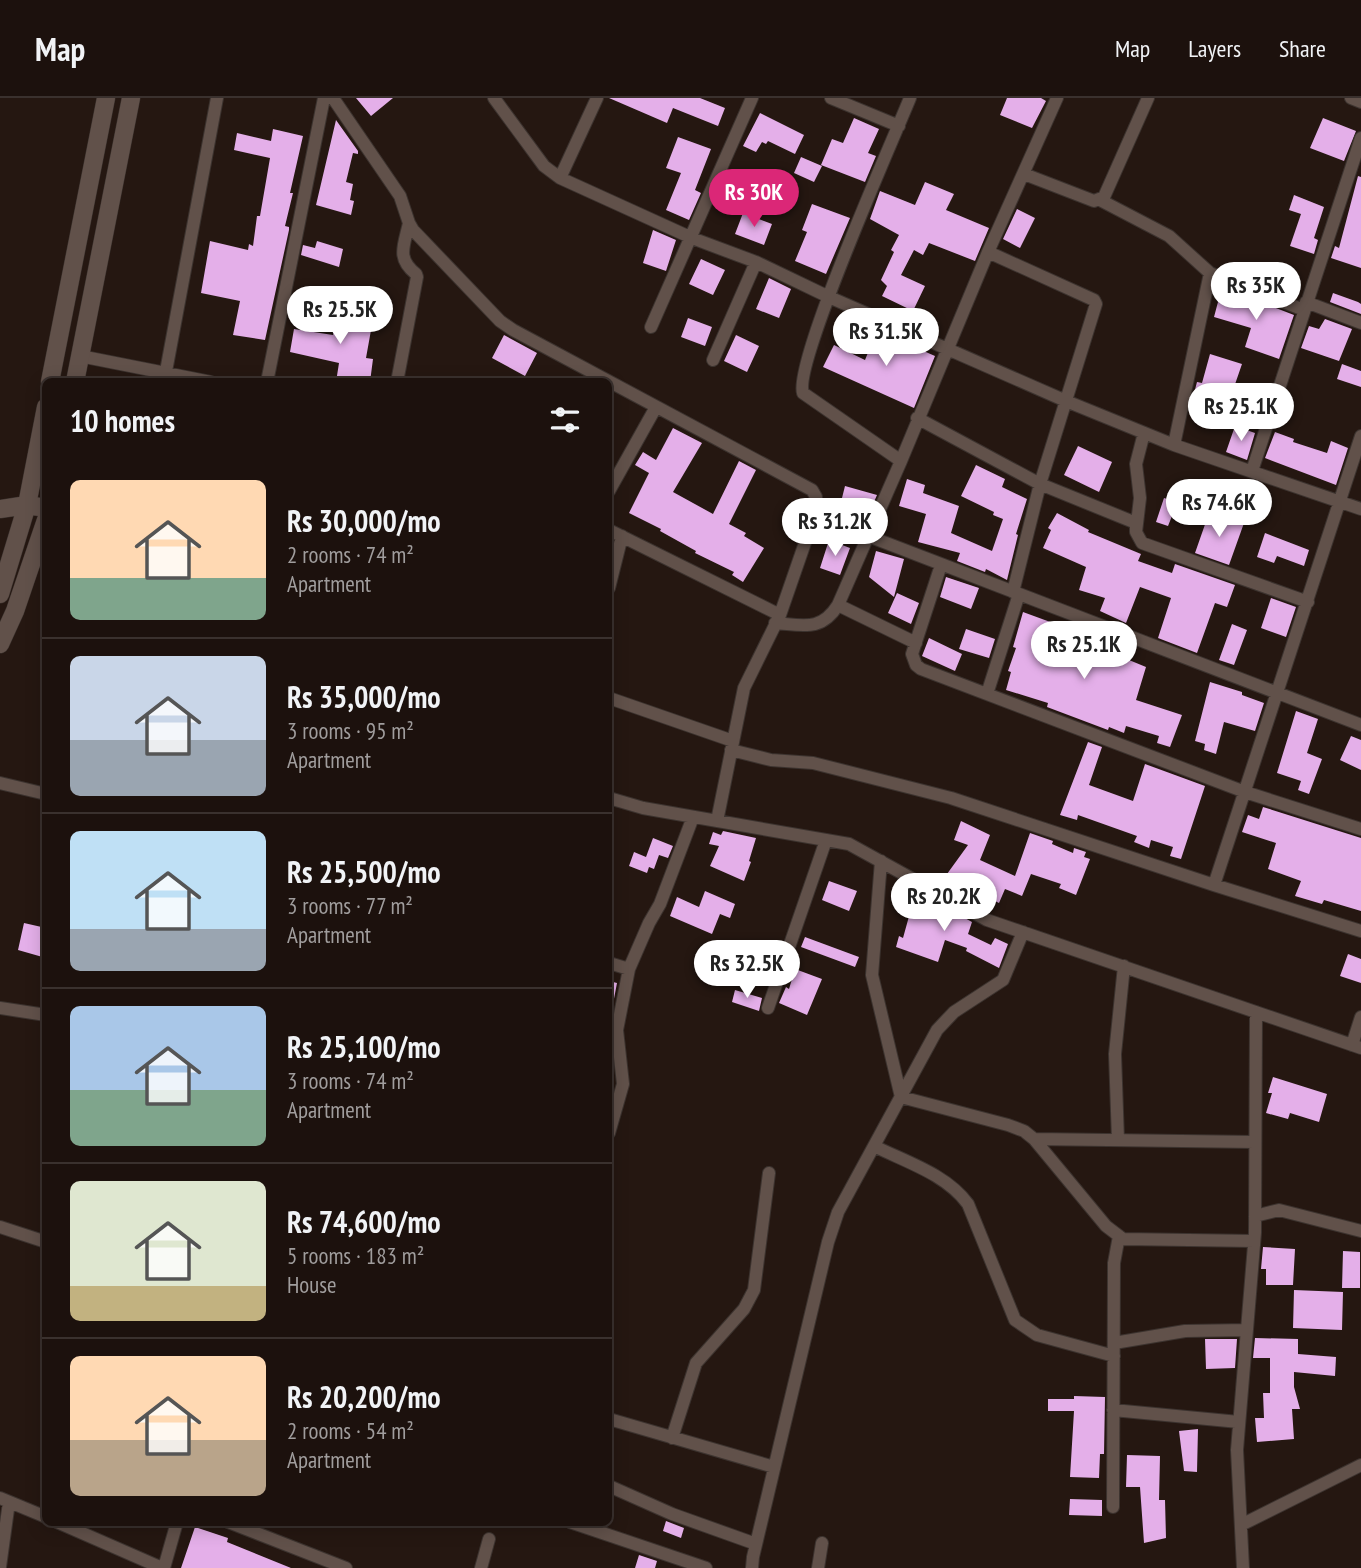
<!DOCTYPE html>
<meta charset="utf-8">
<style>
:root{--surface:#1c110d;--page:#291f1b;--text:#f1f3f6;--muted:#a09d9d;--line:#3a312e;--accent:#db2777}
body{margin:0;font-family:"PT Sans Narrow",sans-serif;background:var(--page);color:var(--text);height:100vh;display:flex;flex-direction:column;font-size:26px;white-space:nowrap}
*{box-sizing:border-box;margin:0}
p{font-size:23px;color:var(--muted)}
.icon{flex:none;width:38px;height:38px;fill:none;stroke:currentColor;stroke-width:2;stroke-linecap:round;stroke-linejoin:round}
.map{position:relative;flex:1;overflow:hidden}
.side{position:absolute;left:42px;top:280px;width:570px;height:1148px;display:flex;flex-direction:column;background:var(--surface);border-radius:10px;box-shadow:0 4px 18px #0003,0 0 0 2px var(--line)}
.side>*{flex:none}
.price{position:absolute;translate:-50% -60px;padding:0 16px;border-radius:24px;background:#fff;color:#222;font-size:23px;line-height:46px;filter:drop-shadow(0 2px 4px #0008)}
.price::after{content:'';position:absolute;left:50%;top:42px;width:21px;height:16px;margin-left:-10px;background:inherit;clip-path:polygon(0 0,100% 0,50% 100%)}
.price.on{background:var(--accent);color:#fff}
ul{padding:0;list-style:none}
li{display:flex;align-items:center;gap:21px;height:175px;padding:0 28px}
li+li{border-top:2px solid var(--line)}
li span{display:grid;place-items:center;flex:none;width:196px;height:140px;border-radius:10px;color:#555}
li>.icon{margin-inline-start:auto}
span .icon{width:84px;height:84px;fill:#fffc;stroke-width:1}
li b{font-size:30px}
h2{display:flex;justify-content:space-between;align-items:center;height:84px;padding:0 28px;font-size:30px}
header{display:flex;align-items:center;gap:42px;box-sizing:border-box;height:98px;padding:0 35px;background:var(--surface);border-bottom:2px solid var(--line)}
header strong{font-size:33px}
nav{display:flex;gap:38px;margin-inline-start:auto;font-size:24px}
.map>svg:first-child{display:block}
</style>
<header>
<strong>Map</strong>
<nav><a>Map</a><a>Layers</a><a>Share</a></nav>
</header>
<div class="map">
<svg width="1361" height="1470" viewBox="0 0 1361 1470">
<rect width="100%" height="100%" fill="#251711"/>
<path fill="#e4afe9" d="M356,0h37l-22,18z
M609,0h91l25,10 -7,18 -45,-18 -6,15z
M1007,0h34l5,3 -14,27 -32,-13z
M760,15l44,22 -9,19 -27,-13 -2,3 -4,-2 -6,10 -13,-6z
M854,20l25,11 -11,24 8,3 -11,26 -44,-17 11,-26 11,4z
M1323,20l33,13 -12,30 -34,-13z
M336,22l22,31v3l-5,-1 -7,29 7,2 -3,16 4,1 -3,14 -35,-10z
M273,31l30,7 -13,57h3l-8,33 4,1v3l-24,110 -32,-5 7,-34 -39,-8 9,-52 38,9 1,-6 4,2 4,-30h3l10,-58 -36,-8 3,-17 34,8z
M678,39l33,12 -16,41 6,3 -12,27 -23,-10 15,-37 -15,-5z
M801,59l21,9 -8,16 -20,-9z
M1358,78l3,1v91l-30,-10 4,-12 4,2z
M925,84l29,12 -8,16 43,18 -14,33 -46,-18 -6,12 -9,-5 -13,25 24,11 -12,25 -31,-15 5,-10 -6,-6 13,-28 -3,-2 8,-15 -29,-16 10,-28 35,14z
M1294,97l30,12 -10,31 4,2 -4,14 -24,-8 11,-32 -12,-4z
M812,106l38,14 -24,56 -31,-13 12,-29 -5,-2z
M1017,111l18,9 -15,30 -17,-9z
M743,115l29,11 -8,21 -29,-11z
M653,132l23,10 -10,31 -23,-8z
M317,143l26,8 -4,18 -38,-12 2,-10 12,3z
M701,161l24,11 -12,25 -24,-11z
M769,180l22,11 -12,29 -23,-9z
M1222,189l72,28 -15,44 -34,-12 6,-19 -37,-11z
M1333,195l25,9 3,2v10l-31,-12z
M338,205l14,2 -1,10 22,4 -7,39 7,1 -3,23h-34l3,-19 -49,-11 4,-23 39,6z
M688,220l24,9 -7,19 -24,-9z
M1325,221l27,10 -13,32 -38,-13 8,-22 10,3z
M878,230l17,8 -1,2 41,18 -21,52 -91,-41 11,-22 31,15z
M504,237l33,18 -12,23 -33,-18z
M736,237l23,11 -12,26 -23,-11z
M1210,256l32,10 -10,29 8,3 -6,20 -42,-15 5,-19 5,1z
M1342,266l19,7v16l-24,-8z
M1235,328l20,7 -8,27 -21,-8z
M673,330l29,15 -29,49 40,22 26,-53 17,9 -27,54 17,9 -2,3 20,12 -21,34 -11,-7 2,-3 -39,-19 1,-2 -36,-20 1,-2 -32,-16 20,-40 -14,-8 8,-13 13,8z
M1275,334l19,7 -1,3 34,11 4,-12 17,7 -12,37 -71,-27z
M1078,348l34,16 -13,30 -35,-17z
M976,367l29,14 -3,8 25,12 -11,35 2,1 -11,45 -21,-11 -1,3 -28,-11 3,-8 -42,-11 8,-28 -27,-8 8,-27 18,6 -2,8 36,13 -8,27 41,18 11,-32 -10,-4 1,-3 -33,-16z
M1186,385l13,4 -7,17 -12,-4z
M845,388l32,9 -10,23 -28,-8z
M1245,390l18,6 -9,28 -19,-6z
M1164,400l16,5 -5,14 -3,-1 -4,10 -12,-4z
M1057,415l32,17 -1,2 53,22 -3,7 34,12 3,-9 60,21 -8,22 -12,-4 -18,50 -39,-15 13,-40 -31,-11 -14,36 -26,-12 5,-13 -26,-8 7,-23 -43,-19 8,-18 -3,-2z
M1209,415l35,10 -15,42 -34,-12z
M1265,435l44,17 -5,16 -27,-10 -3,7 -17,-6z
M829,442l21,8 -10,27 -20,-7z
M876,453l28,8 -10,38 -25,-20z
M946,479l33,11 -8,21 -31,-12z
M897,495l22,10 -8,21 -23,-11z
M1271,500l25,9 -10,30 -25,-9z
M1023,514l30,11 -2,8 45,12 -1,3 51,21 -10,33 46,15 -12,32 -13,-4 2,-7 -33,-10 -2,7 -15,-6 -1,3 -61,-23 1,-4 -42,-13 5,-18 -3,-1 8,-23 -3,-1z
M1232,526l15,6 -13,35 -15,-5z
M966,531l29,10 -6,19 -30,-9z
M929,540l33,16 -7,17 -33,-15z
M1210,584l32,10v3l22,8 -9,28 -31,-9 -8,32 -12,-4 1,-6 -10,-3z
M1296,613l22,8 -11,34 15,6 -13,35 -11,-4 3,-9 -24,-8z
M1351,638l10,4v30l-21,-10z
M1088,644l14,5 -13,38 44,16 12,-37 60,22 -24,73 -11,-3 3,-9 -22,-7 -2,8 -15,-6 3,-6 -59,-21 -1,5 -17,-5z
M1263,709l98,31v73l-37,-11 -2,4 -27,-8 6,-15 -33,-12 8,-26 -34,-11 6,-17 11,4z
M961,723l29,14 -10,25 35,16 15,-43 23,8 -1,3 21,9 1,-5 12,4 -2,5 6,2 -14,36 -17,-7 2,-4 -30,-10 -9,22 -17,-7 -6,14 -27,-13 -25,-16 21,-29 -14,-5z
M723,733l33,7 -7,23 2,1 -7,19 -34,-15 9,-20 -10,-2 4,-12 8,3z
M653,740l20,8 -5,12 -9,-3 -5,14 -5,-2 -2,6 -18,-7 5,-14 12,5z
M829,783l28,10 -8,20 -27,-11z
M705,793l30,13 -5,14 -10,-4 -8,20 -42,-18 7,-19 22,10z
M916,793l56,31 -4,12 23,11 4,-7 13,6 -9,24 -33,-17 1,-3 -22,-8 -7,22 -42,-15 3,-11 4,2z
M24,825l22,5v30l-28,-8z
M805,839l54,20 -4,10 -54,-20z
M1348,856l13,5v24l-21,-7z
M795,871l27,10 -15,36 -28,-12 7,-16 3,2z
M609,883l8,2 -8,42z
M735,892l27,8 -3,13 -27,-9z
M1273,979l54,17 -8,28 -29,-9 -2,6 -22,-6 6,-20h-4z
M1263,1149l32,2 -2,36h-27v-16h-5z
M1343,1153l17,1v36h-18z
M1294,1192l49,2 -1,38 -49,-2z
M1255,1240l43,1v15l38,3 -1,19 -41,-4v15l6,22h-8l2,30 -37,3 -2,-24h9l-1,-25h7v-35h-17z
M1205,1241h32l-2,29 -29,1z
M1074,1298l31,1 -1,57h-4l-1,24 -29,-1 4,-66h-26v-12h26z
M1198,1331l-1,43 -13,-1 -5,-40z
M1127,1357l33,1 -1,44h6l1,38 -22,5 -4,-56h-14z
M1070,1401l32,1v16l-33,-1z
M666,1423l18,7 -3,10 -18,-7z
M195,1429l33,11 -1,4 64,26h-110z
M639,1457l18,6 -2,7h-20z"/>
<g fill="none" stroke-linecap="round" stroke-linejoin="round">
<defs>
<path id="minor" d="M333,0l67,98 9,27 4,7 87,91 13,9 299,160 4,7v14l-36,104 -36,73 -27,133
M494,0l50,68 16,12 132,60 64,24 73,35 237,104 108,44 187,64
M831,0l68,28
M1351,0l10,4
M1024,76l70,27 10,-4 44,-99
M560,80l37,-80
M1100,102l69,36 41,37
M988,154l106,48 2,4 -56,180 -27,108
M1306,204l55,21
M651,229l101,-229
M80,258l131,26
M713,262l43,-98
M164,284l53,-284
M267,284l57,-284
M397,284l20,-105 -1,-3c-20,-16 -12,-28 -7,-51
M917,320l123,66 96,39v9
M1144,335l-8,31 4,34 -4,34 6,11 166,59
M1174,347l36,-172 94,37
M901,363l-98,-68c-10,-29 90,-253 107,-295
M1252,373l109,-333
M609,393l47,-84
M609,432l171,85
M868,438l493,189
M941,467l-29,89 4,11 5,4 324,123 116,37
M609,490l13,-52
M838,507l78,38
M775,525c28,2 46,9 63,-18l63,-144 87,-209 69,-154
M987,596l32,-100
M609,600l124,43
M731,652l40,10 42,3 138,35 263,87 147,46
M0,685l46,11
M609,700l34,10 206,36 138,76 374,128
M881,763l-9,114 29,122 107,28 16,6 10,8 72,87 17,13 131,2
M1214,787l147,-449
M609,865l20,6
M0,910l46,7
M768,910l58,-168
M1352,947l9,-28
M609,1035l14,-49 -6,-54 12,-61 20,-46 11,-19 33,-87
M1034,1041l221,3
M1118,1042l-3,-86 9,-88
M874,1048c32,16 72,28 94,58l47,116 22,15 77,21
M1255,1118l24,-6 82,21
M0,1129l46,15
M1114,1245l71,-12 62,-1
M1113,1312l126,12
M609,1321l165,48
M672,1340l24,-75 48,-54 10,-19 15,-117
M609,1388l63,28 84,30
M0,1400l46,19
M1113,1409l1,-244 5,-27
M57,1424l105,46
M228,1424l118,46
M570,1424l136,46
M1241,1427l120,-60
M0,1469l9,-65
M164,1470l13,-46
M481,1470l8,-29
M752,1470l1,-11 75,-315 10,-30 99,-182 17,-18 49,-32 20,-48
M818,1470l4,-25
M1243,1470l-6,-118 18,-217 1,-221"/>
<path id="secondary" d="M50,284l56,-284
M75,284l56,-284
M0,411l27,-4 19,3
M0,496l27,-89 19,-98
M0,546l15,-33 31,-91"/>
</defs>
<use href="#minor" stroke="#3c332f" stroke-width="14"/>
<use href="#secondary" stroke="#3c332f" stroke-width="19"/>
<use href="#minor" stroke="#61514a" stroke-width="12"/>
<use href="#secondary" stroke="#61514a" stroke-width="18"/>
</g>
</svg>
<b class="price on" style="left:754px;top:131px">Rs 30K</b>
<b class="price" style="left:1256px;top:224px">Rs 35K</b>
<b class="price" style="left:340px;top:248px">Rs 25.5K</b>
<b class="price" style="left:886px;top:270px">Rs 31.5K</b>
<b class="price" style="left:1241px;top:345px">Rs 25.1K</b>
<b class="price" style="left:1219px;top:441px">Rs 74.6K</b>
<b class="price" style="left:835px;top:460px">Rs 31.2K</b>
<b class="price" style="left:1084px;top:583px">Rs 25.1K</b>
<b class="price" style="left:944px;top:835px">Rs 20.2K</b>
<b class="price" style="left:747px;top:902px">Rs 32.5K</b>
<section class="side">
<h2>10 homes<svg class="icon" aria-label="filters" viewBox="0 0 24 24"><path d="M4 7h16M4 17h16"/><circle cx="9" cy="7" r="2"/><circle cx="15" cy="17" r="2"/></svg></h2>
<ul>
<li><span style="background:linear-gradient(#ffd9b3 70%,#7fa58c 0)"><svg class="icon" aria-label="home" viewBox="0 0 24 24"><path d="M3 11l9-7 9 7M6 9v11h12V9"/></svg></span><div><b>Rs 30,000/mo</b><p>2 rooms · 74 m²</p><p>Apartment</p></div></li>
<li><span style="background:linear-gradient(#c9d6e8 60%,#9aa5b1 0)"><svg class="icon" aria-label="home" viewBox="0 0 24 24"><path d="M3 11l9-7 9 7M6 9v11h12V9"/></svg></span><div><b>Rs 35,000/mo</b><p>3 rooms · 95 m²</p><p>Apartment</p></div></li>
<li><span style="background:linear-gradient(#bfe0f5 70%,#9aa5b1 0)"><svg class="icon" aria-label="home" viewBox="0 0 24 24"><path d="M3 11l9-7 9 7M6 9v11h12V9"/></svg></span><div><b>Rs 25,500/mo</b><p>3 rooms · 77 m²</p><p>Apartment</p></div></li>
<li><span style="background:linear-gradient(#a9c7e8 60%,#7fa58c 0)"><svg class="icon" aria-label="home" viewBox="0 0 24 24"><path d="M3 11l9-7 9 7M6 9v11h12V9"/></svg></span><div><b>Rs 25,100/mo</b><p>3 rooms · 74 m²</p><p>Apartment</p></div></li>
<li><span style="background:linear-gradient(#dfe7d0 75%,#c2b280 0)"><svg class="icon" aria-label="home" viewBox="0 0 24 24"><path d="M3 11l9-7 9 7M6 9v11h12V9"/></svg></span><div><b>Rs 74,600/mo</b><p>5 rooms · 183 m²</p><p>House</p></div></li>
<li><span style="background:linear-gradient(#ffd9b3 60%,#b9a48a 0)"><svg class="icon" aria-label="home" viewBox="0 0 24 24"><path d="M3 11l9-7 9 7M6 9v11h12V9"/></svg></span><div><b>Rs 20,200/mo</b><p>2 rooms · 54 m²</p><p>Apartment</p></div></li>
</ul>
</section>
</div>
